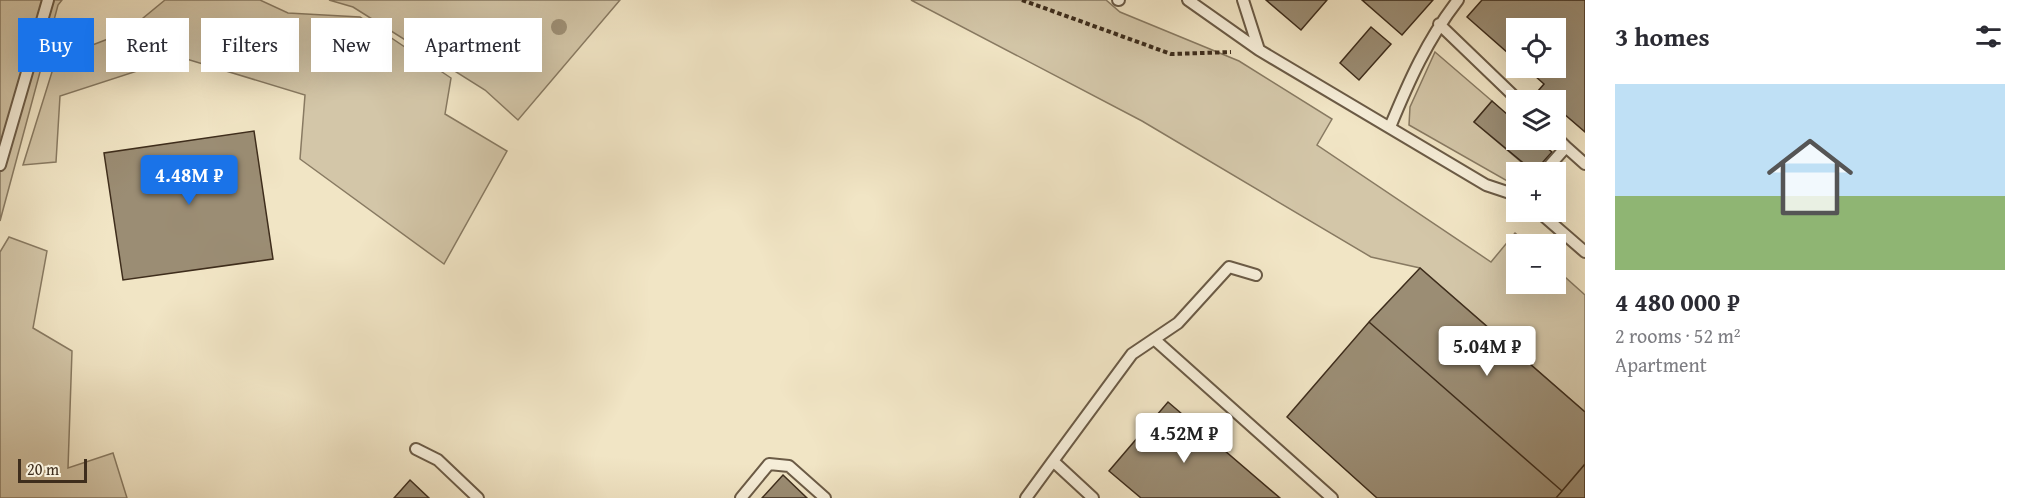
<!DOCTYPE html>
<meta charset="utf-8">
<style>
:root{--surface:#fff;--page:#f2f2f3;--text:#2b2b33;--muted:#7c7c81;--accent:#1a73e8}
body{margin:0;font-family:"Gentium Book Plus",serif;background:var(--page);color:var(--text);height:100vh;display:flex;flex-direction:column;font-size:22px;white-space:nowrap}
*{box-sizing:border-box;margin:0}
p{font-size:20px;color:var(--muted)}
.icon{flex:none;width:33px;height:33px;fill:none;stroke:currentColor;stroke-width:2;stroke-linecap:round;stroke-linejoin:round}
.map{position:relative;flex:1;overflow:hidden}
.panel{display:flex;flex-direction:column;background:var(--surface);width:450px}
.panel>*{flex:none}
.banner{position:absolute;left:18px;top:18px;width:570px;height:54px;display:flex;gap:12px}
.controls{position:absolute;left:1506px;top:18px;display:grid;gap:12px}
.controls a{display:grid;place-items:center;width:60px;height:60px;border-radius:0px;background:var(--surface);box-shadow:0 6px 24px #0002;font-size:30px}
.scale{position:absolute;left:18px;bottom:15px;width:69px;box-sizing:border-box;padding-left:6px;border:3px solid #3e2d1c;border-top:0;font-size:16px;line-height:21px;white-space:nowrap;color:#3e2d1c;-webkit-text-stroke:4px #f6eed9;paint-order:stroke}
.price{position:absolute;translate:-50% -51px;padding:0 14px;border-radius:6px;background:#fff;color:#222;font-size:20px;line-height:39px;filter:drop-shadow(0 2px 3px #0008)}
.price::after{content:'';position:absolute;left:50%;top:36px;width:18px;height:14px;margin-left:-9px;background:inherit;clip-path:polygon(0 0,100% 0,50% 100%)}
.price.active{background:var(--accent);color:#fff}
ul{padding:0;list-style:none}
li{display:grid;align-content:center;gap:12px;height:318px;padding:0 30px}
li span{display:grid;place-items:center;height:186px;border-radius:0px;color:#555}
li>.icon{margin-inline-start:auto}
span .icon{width:108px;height:108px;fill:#fffc;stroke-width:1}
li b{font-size:26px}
h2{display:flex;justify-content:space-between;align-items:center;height:72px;padding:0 30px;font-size:26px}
.chip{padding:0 21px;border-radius:0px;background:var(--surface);box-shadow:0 6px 24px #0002;font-size:21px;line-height:54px}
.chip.active{background:var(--accent);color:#fff}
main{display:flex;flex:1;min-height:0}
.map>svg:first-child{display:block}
</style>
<main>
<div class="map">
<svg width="1585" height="498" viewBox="0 0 1585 498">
<rect width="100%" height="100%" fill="#f1e5c5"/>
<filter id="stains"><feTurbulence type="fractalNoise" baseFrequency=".00333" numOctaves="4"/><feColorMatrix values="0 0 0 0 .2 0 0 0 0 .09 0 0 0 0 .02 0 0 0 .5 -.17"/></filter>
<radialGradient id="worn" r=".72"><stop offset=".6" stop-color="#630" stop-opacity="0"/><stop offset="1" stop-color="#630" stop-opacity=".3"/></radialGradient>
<path fill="#d3c6a8" stroke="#887a62" stroke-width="1.5" d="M0,0h62l-4,5 -58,216z
M165,0h95l28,13 72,4 91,61 -6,36 62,37 -63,113 -144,-105 5,-64 -125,-38 -120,39 -4,66 -33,3 33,-106 70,-27z
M329,0h291l-102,120 -33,-30 -132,-83z
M911,0h195l14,12 119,49 93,58 -15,26 174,117 24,-29 13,11h-12v40h40v-15l29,26v117l-165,-144 -49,-11 -229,-136z
M1435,52l57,49 -18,21 59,50h-17v14l-107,-61 1,-18z
M9,237l38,14 -14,77 39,23 -4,117 45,-15 14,45h-127v-246z"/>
<path fill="#9b8d74" stroke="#3e2d1c" stroke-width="1.5" d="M1266,0h61l-26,30z
M1362,0h71l-31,35z
M1482,0h103v132l-29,-25v-7h-8l-10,-9 6,-7 -18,-16h30v-40h-40v32l-49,-43z
M1371,27l20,17 -32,36 -19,-17z
M1492,101l24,21v18h21l15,12 -18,20 -60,-50z
M254,131l19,128 -150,21 -19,-127z
M1420,268l165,144v52l-23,27 -193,-169z
M1369,322l193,169 -6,7h-179l-90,-81z
M1168,402l112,96h-139l-32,-27z
M1585,464v34h-29l6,-7z
M783,475l24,23h-45z
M410,480l19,18h-35z"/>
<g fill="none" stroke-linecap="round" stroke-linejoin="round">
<defs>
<path id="lane" d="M1118,0h1
M1188,0l71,50
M1243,0l16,50 227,135 30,10
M1439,24l79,76
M1390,127c19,-46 37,-87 68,-127
M1556,137l10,10
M0,165l48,-165
M1544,172l22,-25 19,17
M1539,212l46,40
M1154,339l178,159
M416,449l22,11 40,38
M741,498l28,-34 20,2 36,32
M1026,498l27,-37
M1093,498l-40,-37 79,-107 46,-31 51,-56 27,8"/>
</defs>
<use href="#lane" stroke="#6b5b46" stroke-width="14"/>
<path stroke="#3e2d1c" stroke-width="4" stroke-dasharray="4.5 3" stroke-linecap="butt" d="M1022,0l149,54 60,-2"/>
<use href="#lane" stroke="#f6eed9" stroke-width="10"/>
</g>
<circle fill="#9f9177" cx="559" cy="27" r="8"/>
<rect width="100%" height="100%" filter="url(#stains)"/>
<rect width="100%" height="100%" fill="url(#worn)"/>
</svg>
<div class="controls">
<a><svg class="icon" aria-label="locate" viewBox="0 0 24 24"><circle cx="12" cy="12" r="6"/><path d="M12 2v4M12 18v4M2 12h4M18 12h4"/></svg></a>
<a><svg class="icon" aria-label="layers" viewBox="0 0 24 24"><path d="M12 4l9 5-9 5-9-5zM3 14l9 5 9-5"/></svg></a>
<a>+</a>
<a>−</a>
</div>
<div class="scale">20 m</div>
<b class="price active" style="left:189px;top:206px">4.48M ₽</b>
<b class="price" style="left:1487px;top:377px">5.04M ₽</b>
<b class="price" style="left:1184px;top:464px">4.52M ₽</b>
<div class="banner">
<a class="chip active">Buy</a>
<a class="chip">Rent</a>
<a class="chip">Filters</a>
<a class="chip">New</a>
<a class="chip">Apartment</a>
</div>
</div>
<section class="panel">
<h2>3 homes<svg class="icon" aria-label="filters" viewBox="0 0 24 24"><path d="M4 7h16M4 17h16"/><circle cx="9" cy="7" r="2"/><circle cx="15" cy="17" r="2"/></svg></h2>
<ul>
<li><span style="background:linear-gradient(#bfe0f5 60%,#8fb573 0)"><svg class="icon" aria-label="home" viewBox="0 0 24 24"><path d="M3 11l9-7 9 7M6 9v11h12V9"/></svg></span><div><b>4 480 000 ₽</b><p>2 rooms · 52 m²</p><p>Apartment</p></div></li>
</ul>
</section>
</main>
